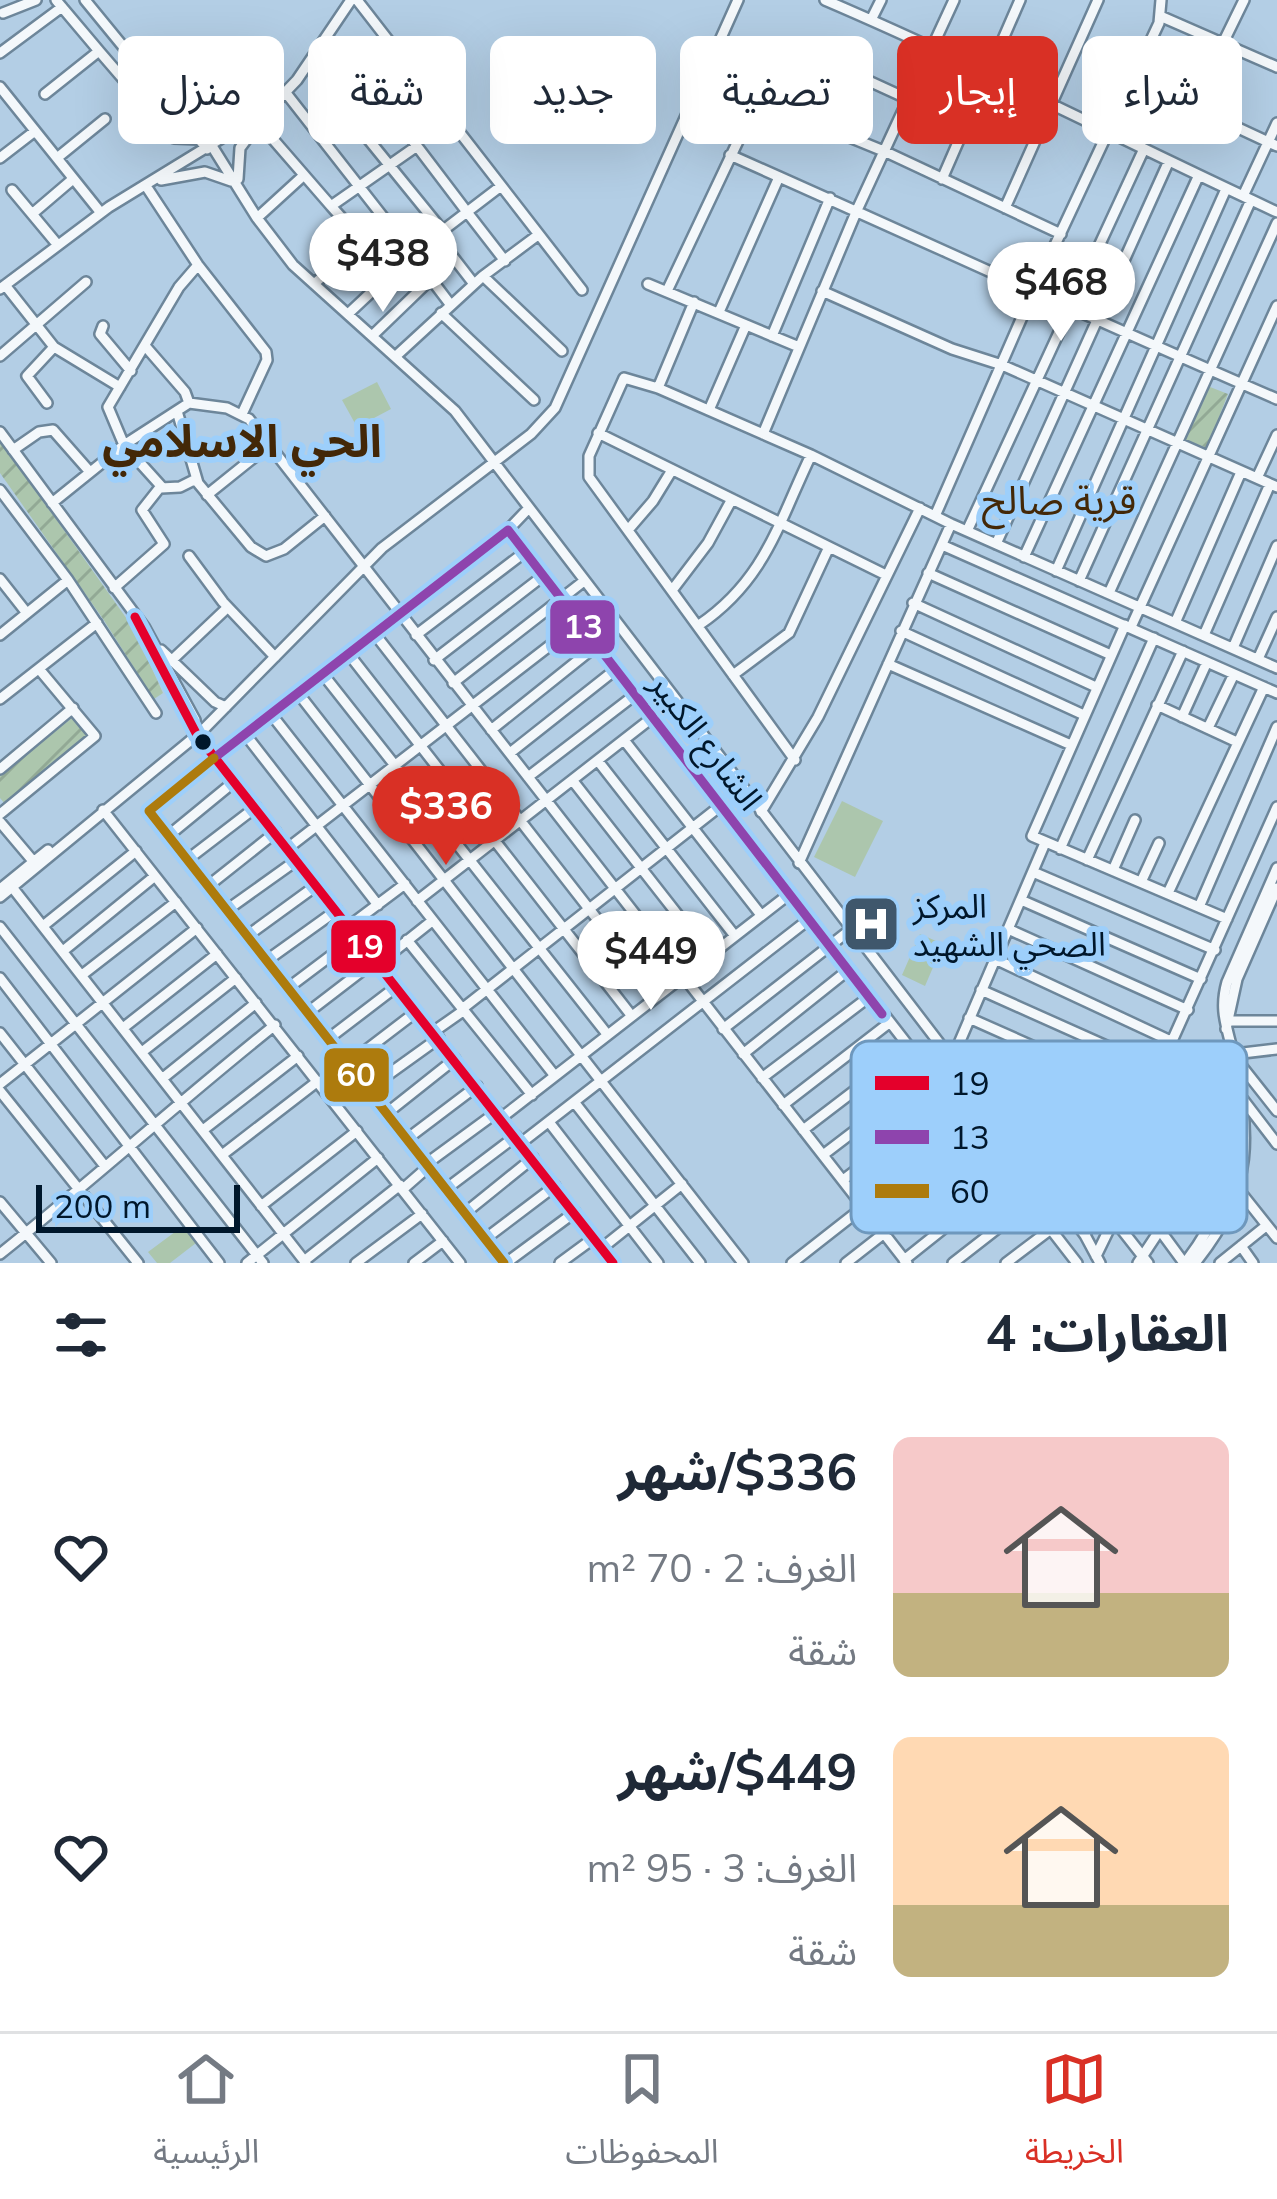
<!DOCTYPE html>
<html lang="ar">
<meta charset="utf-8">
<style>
:root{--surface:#fff;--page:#f6f6f7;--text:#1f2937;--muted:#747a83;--line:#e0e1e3;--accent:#d93025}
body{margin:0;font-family:Mulish,"Noto Sans Arabic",sans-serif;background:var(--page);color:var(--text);direction:rtl;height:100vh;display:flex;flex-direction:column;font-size:45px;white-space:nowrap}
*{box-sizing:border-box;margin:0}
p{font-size:39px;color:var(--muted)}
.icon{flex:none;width:66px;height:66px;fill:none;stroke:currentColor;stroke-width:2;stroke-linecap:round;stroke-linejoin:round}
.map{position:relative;height:1263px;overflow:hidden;direction:ltr}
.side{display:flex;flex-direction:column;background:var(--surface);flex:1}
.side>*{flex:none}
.guide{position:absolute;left:36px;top:36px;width:1206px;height:108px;direction:rtl;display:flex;gap:24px}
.scale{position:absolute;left:36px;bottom:30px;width:204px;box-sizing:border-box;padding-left:12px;border:6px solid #00172b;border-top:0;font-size:33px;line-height:42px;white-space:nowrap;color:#00172b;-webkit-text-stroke:9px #9dcffb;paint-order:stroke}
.price{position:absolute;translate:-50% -102px;padding:0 27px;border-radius:42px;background:#fff;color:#222;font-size:39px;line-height:78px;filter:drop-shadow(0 3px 6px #0008)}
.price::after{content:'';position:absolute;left:50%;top:72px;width:36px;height:27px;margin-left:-18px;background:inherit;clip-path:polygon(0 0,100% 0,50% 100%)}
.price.on{background:var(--accent);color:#fff}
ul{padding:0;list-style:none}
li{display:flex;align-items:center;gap:36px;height:300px;padding:0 48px}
li span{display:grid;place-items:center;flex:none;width:336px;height:240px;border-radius:18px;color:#555}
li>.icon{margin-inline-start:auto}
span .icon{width:144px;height:144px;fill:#fffc;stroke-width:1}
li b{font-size:51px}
h2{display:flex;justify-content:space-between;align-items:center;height:144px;padding:0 48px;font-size:51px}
.pill{padding:0 42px;border-radius:18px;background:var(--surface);box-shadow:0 12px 48px #0002;font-size:42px;line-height:108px}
.pill.on{background:var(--accent);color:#fff}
.dock{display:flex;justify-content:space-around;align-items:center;height:168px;border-top:3px solid var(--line);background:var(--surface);font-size:33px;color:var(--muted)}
.dock a{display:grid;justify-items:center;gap:6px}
.dock .on{color:var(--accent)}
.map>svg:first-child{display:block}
</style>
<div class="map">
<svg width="1277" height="1263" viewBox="0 0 1277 1263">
<defs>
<pattern id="garden-furrows" width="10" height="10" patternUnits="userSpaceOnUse" patternTransform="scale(3)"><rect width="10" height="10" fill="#acc6ad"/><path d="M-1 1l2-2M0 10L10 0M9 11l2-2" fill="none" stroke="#92a995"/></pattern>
</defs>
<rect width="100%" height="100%" fill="#b3cee5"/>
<path fill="#acc6ad" d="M377,382l14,27 -34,18 -15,-27z
M842,801l41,20 -28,56 -41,-20z
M920,934l23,10 -18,42 -23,-11z
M183,1226l13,17 -26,20h-13l-9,-11z"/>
<path fill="url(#garden-furrows)" d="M1205,385l23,9 -21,54 -24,-9z
M0,440l134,189 29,64 -9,6 -51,-80 -103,-146z
M73,717l15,20 -83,67 -5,-6v-22z"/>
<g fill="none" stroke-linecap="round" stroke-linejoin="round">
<defs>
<path id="minor" d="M85,0l122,149
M357,0l225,290
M825,0c154,66 301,142 452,212
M3,13l33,-13
M1160,16l117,51
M871,20l10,-20
M1223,43l21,-43
M99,51l75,87 24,1
M0,53l62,-46
M308,65l134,165
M705,78l181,74 175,82
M1133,79l144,67
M0,87l101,126
M286,93l126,161 55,-42 -98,-129 -52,-30
M45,94l54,-43 -43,-51
M259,123l72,83 86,-60
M212,146l45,72 36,47 162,146 583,761 47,63 15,28
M730,155c183,81 364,165 547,244
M0,158l35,-27
M57,158l48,-39
M238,179l2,-31 21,-28
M942,179l78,-179
M161,180l44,-8 26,9
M146,186l52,79 68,87 1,8 -25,54
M501,186l-34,26 38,49
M12,190l20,24
M1243,196l34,-73
M1005,208l93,-208
M257,218l46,-42
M436,235l38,49
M57,244l-25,-30 41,-35
M483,276l79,75
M314,284l45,-40 -2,-9 -26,-29
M648,284l151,63
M5,285l49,62 66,40
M0,289l109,-82 160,-98 28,-29 54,-80
M667,291l116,-245 5,-2 120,55
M822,291l130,58 50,16 275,122
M719,312l60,-135
M441,313l93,87
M348,314l64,-60 38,50
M103,326l-3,8 31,37
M373,335l58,-56
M772,336l58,-138
M146,347l39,45 4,11
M0,356l86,-74
M396,356l87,-80 55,-41
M658,388l36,-86
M47,403l-20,-27 27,-29
M709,410l37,-85
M177,411l21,72 53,64 15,9 18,-7 41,-33
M0,432l145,196 50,92
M598,433l288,142
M763,434l94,-224 97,-210
M13,450l26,-18 14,-2 37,42
M1257,478l20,-43
M161,488l19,-1 16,-8
M0,490l68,90 88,133
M207,495l61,-49
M52,503l72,-58 65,-42 38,5 22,11 658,844
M935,516l98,-224 126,-269 2,-23
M508,530l21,-22
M628,530l25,-29 19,-31
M967,531l176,-380
M996,544l172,-381
M942,545l335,148
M189,556l34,46 52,55
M1024,557l174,-380
M1056,571l170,-382
M928,573l183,82
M0,579l26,33
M1079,581l172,-381
M114,588l50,-44 -22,-34 19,-24 -37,-41 -16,-38 71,-120 19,-22
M673,589l35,-46 24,-44
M1109,593l168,-370
M913,603l183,84
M135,617l62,118 416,528
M1175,623l66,-151
M699,625c66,-45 79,-101 112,-170
M1125,625l-93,211 195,83
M1131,627l146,-321
M901,631l183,84
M374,633l283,363
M0,635l68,-55
M416,635l109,-83
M1204,635l66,-151
M1233,648l44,-102
M161,650l54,52 11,5
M348,653l283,362
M1258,659l19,-42
M434,660l109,-84
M171,661l56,-53
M888,664l183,81
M322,673l285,361
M733,675l56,-42 40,-86
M453,683l131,-102
M298,693l445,570
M0,699l97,-76
M1157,705l80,37
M271,714l284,362
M1182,717l25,-55
M1208,728l26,-54
M491,730l105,-84
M245,734l133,171
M624,740l137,175
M510,753l105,-83
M218,755l290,-225 569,733
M214,758l-65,53 355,452
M795,760l-206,-283v-21l35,-78 34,10 153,67 140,69 326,144
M598,761l137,175
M0,769l73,-61
M528,777l108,-83
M573,781l137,175
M103,810l357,453
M761,812l57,-95 102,-209
M0,814l95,-78 -56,-67
M0,822l33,39
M168,836l67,-55
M288,848l291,-225
M1060,849l94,-211
M187,860l69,-53
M1087,860l96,-209
M799,863l152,-339
M1113,870l22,-50
M1033,872l182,78
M1141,882l18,-39
M208,886l68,-54
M12,887l294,376
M0,889l48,-39
M1168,893l96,-206
M0,897l202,-166 180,-183 149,-114 24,-26 183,-408
M1021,900l180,79
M417,901l236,-184
M1199,907l78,-180
M227,910l70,-50
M43,926l93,-75
M349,926l56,-42
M0,927l263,336
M1008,929l180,81
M247,936l70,-51
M407,940l125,155
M63,951l92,-75
M995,959l178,83
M266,961l71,-51
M378,964l54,-43
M82,975l94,-73
M0,978l219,285
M288,988l69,-52
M981,990l179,80
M462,1009l257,-202
M307,1013l69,-53
M969,1018l180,80
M1228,1021h49
M123,1028l94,-74
M723,1029l127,-99
M1226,1029l11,-50 40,-91
M433,1032l30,-21
M0,1033l104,132
M328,1039l68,-52
M956,1049l178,79
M142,1052l94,-74
M743,1054l104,-83
M1232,1054l45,57
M951,1062l94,-219
M348,1064l68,-52
M163,1078l93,-75
M762,1078l107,-81
M0,1084l197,-156
M322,1086l27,-20
M368,1089l71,-51
M0,1091l138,172
M575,1103l125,160
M783,1105l106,-82
M1168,1111l30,24
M387,1113l68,-54
M1027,1115l94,42
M501,1118l287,-223
M549,1122l109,141
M203,1130l95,-74
M803,1130l106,-81
M407,1139l70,-53
M521,1143l287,-223
M1014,1143l26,-55
M222,1155l96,-74
M823,1155l106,-81
M1046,1157l63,27
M1043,1163l16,-33
M426,1164l71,-52
M843,1180l106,-80
M403,1189l25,-22
M446,1189l70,-53
M1238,1189l39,49
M1131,1191l53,72
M0,1202l51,61
M261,1206l96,-75
M465,1213l68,-55
M1115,1221l33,42
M1085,1235l192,-428
M485,1239l70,-53
M1241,1246l12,17
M602,1248l80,-64
M0,1254c93,-74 181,-154 275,-229
M1096,1256l96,-197 85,-10
M904,1260l104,-83
M304,1261l96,-76
M247,1263l131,-105
M356,1263l66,-49
M414,1263l29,-22
M506,1263l69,-51
M560,1263l34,-25
M792,1263l176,-138
M846,1263l142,-111
M953,1263l77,-60
M1006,1263l45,-34
M1138,1263l37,-56 16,-34 13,-56 10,-13 24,-11 39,51
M1185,1263c35,-46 58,-98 53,-156
M1195,1263c61,-76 56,-129 36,-218 -6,-24 -11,-38 -4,-63l50,-114
M1220,1263l46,-37"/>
</defs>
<use href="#minor" stroke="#6d869a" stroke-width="14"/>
<use href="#minor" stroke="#f4f8fb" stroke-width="9"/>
<defs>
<path id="bus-1" d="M135,617l62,118 416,528"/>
<path id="bus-2" d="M218,755l290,-225 374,484"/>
<path id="bus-3" d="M214,758l-65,53 355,452"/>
</defs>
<use href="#bus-1" stroke="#9dcffb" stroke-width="18"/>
<use href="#bus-2" stroke="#9dcffb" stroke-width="18"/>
<use href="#bus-3" stroke="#9dcffb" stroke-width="18"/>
<use href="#bus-1" stroke="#e4002b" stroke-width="9"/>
<use href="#bus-2" stroke="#8e44ad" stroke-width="9"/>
<use href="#bus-3" stroke="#ad7b0d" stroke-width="9"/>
</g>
<defs>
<symbol id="hospital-square" viewBox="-11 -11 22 22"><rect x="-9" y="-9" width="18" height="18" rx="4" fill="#3f576c" stroke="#9dcffb"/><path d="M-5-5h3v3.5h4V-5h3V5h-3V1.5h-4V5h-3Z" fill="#fff"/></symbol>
</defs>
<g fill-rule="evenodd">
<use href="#hospital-square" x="838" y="891" width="66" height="66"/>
</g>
<circle fill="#00172b" stroke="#9dcffb" stroke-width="4.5" cx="203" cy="742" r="10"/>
<g text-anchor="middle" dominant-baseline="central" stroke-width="12" stroke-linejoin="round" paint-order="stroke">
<g font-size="33" fill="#00172b" stroke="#9dcffb">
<text transform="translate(707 741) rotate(53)">الشارع الكبير</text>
</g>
<g font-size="33" fill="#00172b" stroke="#9dcffb" text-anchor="start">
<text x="913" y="905">المركز<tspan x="913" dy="38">الصحي الشهيد</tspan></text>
</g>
<g font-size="39" fill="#432808" stroke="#9dcffb">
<text x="1059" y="499">قرية صالح</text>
</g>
<g font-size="45" font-weight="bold" fill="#432808" stroke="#9dcffb">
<text x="242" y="440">الحي الاسلامي</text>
</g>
</g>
<rect x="851" y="1041" width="396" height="192" rx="18" fill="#9dcffb" stroke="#6e98bd" stroke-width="3"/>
<rect x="875" y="1076" width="54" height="14" fill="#e4002b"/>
<rect x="875" y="1130" width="54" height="14" fill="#8e44ad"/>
<rect x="875" y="1184" width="54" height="14" fill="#ad7b0d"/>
<g font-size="33" fill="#00172b">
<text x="950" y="1095">19</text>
<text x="950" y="1149">13</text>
<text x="950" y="1203">60</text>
</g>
<g stroke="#9dcffb" stroke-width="4.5">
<rect x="548" y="598" width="69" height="58" rx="12" fill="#8e44ad"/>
<rect x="329" y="918" width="69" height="57" rx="12" fill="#e4002b"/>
<rect x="322" y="1046" width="69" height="58" rx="12" fill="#ad7b0d"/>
</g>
<g font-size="33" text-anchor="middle" font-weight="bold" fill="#fff">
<text x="583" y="638">13</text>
<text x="364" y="958">19</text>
<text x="356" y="1086">60</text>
</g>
</svg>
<div class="scale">200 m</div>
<b class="price" style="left:383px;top:315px">$438</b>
<b class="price" style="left:1061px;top:344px">$468</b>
<b class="price on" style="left:446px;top:868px">$336</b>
<b class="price" style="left:651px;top:1013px">$449</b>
<div class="guide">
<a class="pill">شراء</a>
<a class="pill on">إيجار</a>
<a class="pill">تصفية</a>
<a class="pill">جديد</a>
<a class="pill">شقة</a>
<a class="pill">منزل</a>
</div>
</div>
<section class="side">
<h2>العقارات: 4<svg class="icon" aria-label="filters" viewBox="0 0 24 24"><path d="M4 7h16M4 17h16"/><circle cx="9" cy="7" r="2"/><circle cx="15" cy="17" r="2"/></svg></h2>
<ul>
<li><span style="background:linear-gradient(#f6c9c9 65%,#c2b280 0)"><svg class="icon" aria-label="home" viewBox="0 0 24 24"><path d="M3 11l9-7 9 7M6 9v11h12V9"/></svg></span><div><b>$336/شهر</b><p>الغرف: 2 · 70 m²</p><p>شقة</p></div><svg class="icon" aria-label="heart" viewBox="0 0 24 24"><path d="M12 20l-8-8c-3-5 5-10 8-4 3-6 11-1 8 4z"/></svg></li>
<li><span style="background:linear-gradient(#ffd9b3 70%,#c2b280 0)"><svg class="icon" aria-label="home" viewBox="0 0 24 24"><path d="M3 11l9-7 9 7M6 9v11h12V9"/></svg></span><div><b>$449/شهر</b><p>الغرف: 3 · 95 m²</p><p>شقة</p></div><svg class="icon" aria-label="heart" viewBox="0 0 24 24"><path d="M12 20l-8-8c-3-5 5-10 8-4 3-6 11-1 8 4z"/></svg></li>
</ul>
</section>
<nav class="dock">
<a class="on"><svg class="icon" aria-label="map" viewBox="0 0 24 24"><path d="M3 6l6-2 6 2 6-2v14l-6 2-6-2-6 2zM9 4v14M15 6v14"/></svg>الخريطة</a>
<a><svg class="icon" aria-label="saved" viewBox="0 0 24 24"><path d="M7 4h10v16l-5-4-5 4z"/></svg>المحفوظات</a>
<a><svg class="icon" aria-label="home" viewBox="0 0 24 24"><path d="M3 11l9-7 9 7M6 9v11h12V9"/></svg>الرئيسية</a>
</nav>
